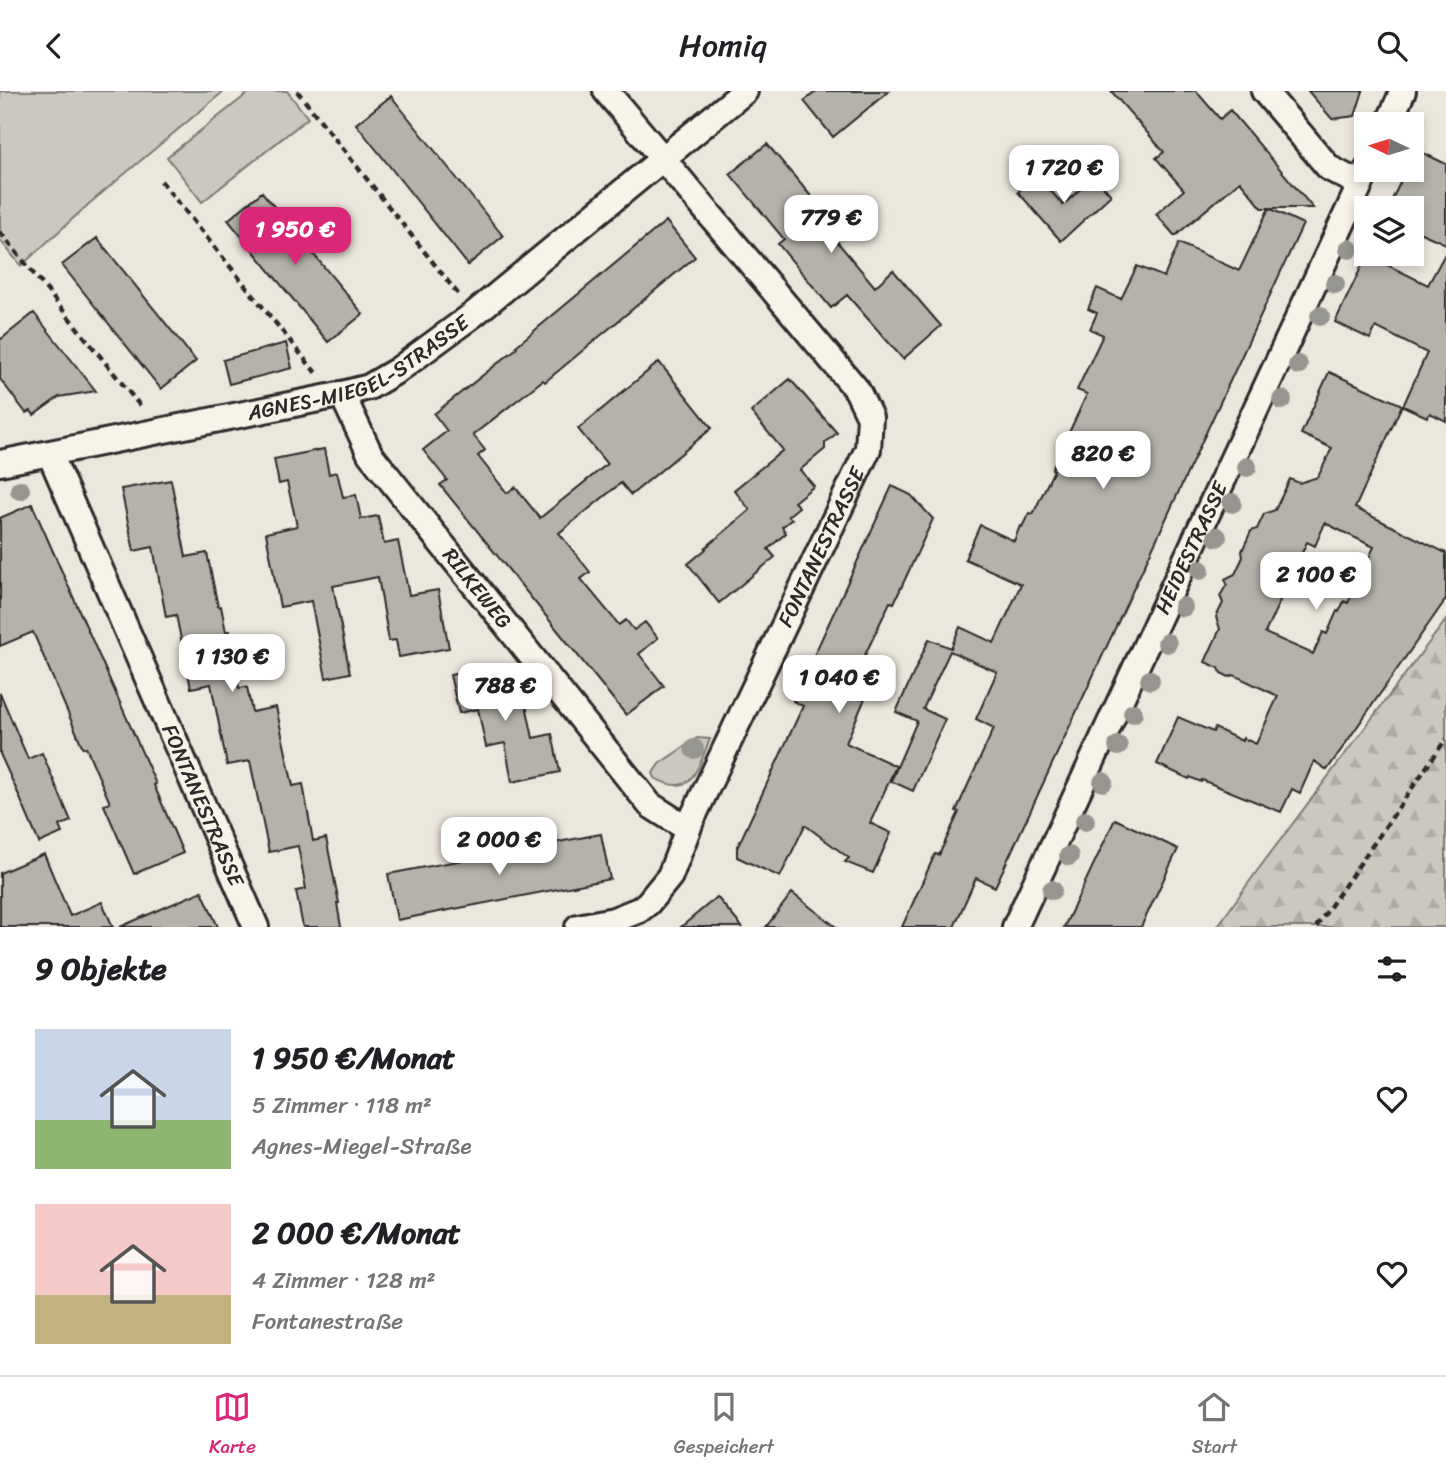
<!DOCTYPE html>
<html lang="de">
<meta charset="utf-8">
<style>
:root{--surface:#fff;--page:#f6f6f6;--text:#202124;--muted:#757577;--line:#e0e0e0;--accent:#db2777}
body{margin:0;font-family:Sriracha,sans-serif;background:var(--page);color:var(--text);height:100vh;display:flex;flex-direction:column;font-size:26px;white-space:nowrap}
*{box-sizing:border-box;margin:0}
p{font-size:23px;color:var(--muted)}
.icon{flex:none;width:38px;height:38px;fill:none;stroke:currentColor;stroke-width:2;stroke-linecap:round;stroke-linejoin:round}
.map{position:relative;height:836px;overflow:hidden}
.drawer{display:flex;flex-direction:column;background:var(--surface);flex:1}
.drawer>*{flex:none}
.needle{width:46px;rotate:274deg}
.tools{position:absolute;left:1354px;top:21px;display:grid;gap:14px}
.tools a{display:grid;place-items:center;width:70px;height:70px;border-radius:0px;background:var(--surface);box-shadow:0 4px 10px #0003;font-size:35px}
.price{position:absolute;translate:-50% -60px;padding:0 16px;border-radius:14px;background:#fff;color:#222;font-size:23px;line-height:46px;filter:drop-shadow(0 2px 4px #0008)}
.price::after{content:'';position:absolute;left:50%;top:42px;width:21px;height:16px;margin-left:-10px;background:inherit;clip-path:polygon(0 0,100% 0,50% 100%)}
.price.current{background:var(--accent);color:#fff}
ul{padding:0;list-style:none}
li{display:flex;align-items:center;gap:21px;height:175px;padding:0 35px}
li span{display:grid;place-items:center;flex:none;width:196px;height:140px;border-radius:0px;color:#555}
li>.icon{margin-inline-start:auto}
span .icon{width:84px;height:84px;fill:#fffc;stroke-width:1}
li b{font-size:30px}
h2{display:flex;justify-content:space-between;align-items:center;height:84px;padding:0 35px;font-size:30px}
header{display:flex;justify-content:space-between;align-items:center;height:91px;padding:0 35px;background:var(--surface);font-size:32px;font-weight:600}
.tab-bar{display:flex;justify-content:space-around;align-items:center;height:98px;border-top:2px solid var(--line);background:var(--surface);font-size:19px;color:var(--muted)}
.tab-bar a{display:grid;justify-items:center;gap:4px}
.tab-bar .current{color:var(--accent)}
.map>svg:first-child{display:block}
</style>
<header><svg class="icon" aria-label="back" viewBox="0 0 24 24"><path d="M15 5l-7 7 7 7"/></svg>Homiq<svg class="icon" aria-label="search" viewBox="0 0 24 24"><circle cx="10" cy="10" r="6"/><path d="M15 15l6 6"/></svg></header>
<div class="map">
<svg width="1446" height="836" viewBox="0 0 1446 836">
<defs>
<pattern id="forest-firs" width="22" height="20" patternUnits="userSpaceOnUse" patternTransform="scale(1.75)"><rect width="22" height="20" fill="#cbc8bf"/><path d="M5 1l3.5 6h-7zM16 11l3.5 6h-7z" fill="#aeaca4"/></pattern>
</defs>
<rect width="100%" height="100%" fill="#ebe7dd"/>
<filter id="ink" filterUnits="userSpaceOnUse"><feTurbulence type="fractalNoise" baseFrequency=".0143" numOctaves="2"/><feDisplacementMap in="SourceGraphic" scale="14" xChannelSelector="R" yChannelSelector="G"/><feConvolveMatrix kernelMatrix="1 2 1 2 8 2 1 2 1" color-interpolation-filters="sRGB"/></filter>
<g filter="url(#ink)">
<path fill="#cbc8bf" stroke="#7b7a75" stroke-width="2" d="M0,0h224l-134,112 -69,63 -21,-26z
M251,0h36l21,27 -106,84 -35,-45z
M697,647l13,1c-12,28 -18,61 -55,39l-2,-5 6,-9z"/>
<path fill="url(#forest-firs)" stroke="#7b7a75" stroke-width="2" d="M1446,529v307h-229l40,-56z"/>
<path fill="#b5b2ab" stroke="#2b2b2b" stroke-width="2" fill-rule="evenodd" d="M817,0h72l-56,46 -29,-36z
M1111,0h85l24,28 10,-9 83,98h-44l34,16 -308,663 -19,-9 -22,49h-52l33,-73 4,1 20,-43 -3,-1 38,-83 -18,-9 21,-47 -47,-21 -27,58 22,10 -32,72 -22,-10 26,-60 -21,-9 33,-73 22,9 9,-21 34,16 16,-34 11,-25 -56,-25 15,-34 34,16 6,-15 2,1 7,-14 4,1 21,-44 -2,-1 35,-75 -10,-4 26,-55 -13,-6 7,-16 -9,-4 9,-21 24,11 16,-33 27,11 15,-34 60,28 30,-63h-7l-22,-27 -65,55 -19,-22 28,-24 -28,-32 8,-6z
M1308,0h55l-8,25 -23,3z
M391,5l112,140 -35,29 -112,-141z
M767,53l54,64 -7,6 61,73 18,-17 48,56 -38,33 -56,-64 -16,13 -53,-64 6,-5 -54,-65z
M1415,58l31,15v80l-34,-15v-21h-24l18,-38h6v-14z
M1037,84l26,30 31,-29 17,19 -50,46 -43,-49z
M262,101l101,122 -35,28 -100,-122z
M666,130l29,36 -150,125 -2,-2 -70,55 12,15 -7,6 29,37 8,-6 25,31 67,-54 -29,-35 81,-67 53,66 -81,67 -10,-12 -62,50 31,39 -9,7 38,46 7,-5 8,10 11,-8 13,16 -19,16 25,32 -38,29 -186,-230 7,-5 -24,-30 24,-19 -13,-17 83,-66 -1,-2z
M97,147l99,123 -35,28 -99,-124z
M1446,161v169l-16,-8 -3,4 -24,-11 24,-53 -51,-26 -6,12 -35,-17 32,-67 61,30z
M34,222l62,78 -37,6 -25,18 -3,-4 -5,2 -26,-34v-39z
M286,252l6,25 -63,16 -6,-24z
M1329,281l73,33 -47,103 91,45v46l-119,171 -13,-9 -14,32 -8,-4 -11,23 -79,-32 -1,2 -11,-5 -1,2 -32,-15 21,-47 35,15 2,-4 27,13 1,-3 13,6 22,-48 -44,-21 -5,2 -8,-4 -2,-5 -14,-6 15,-33 -4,-12 7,-14 -3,-7 7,-12 -2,-5 10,-5 8,-17 -1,-6 9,-20 6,-2 7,-15 11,-4 15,-31 9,4 19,-6 14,-29 -31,-14zM1325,432l49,24 -26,56 -4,-2 -5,11 -2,-1 -10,23 -4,-2 -10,22 -48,-21 42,-91 8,4z
M790,288l47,54 -12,10v6l-25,21 14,16 -20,16 5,5 -11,9 4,3 -10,8 4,6 -18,16 7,8 -56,46 -31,-39 18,-15 -1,-1 45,-38 -16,-20 49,-40 -32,-38z
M324,358l5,25 8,-2 6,25 13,-2 5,24 17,-3 6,28 14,-3 11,54 29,-5 11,58 -50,9 -3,-17 -7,1 -11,-64 -45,9 17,87 -24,5 -15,-77 -31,6 -14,-74 31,-7 -10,-44 -8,2 -5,-25z
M171,389l15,77 21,-4 11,54 3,-1 5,26 3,-1 10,57 8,-1 5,25 24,-5 17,79 10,-2 10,57 13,-3 13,65h-2l4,24h-38l-7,-36 10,-2 -8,-43 -29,6 -19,-91 -23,4 -16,-81 -20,4 -15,-73 -10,2 -13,-70 -19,4 -13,-62z
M892,395l19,9 22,24 -39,84 -4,-1 -41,87 17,7 -20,47 50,23 -26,57 21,10 -18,40 -28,-11 4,-4 -44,-33 -25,52 -43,-20v-9l66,-142 -10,-5z
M32,413l124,280 -2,1 29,68 -49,21 -30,-69 6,-2 -24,-56 -3,1 -50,-116 -33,14v-128z
M498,574l8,39 19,-4 8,38 19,-4 8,38 -48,10 -7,-39 -19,4 -8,-38 -19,4 -9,-38z
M0,602l28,66 14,-6 29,68 -12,5 3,7 -23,10 -22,-52 -17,-37z
M1115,728l63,30 -37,78h-77z
M601,743l9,45 -213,41 -9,-46z
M44,763l26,62 32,-14 11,25h-113v-54z
M202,800l16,36h-98z
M792,802l44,34h-70z
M717,806l25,30h-61z"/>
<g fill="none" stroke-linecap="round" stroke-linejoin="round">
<defs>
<g id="street">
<path d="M1264,0l65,77 31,16"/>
<path d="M1388,33l15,-33"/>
<path id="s1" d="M342,303l28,60 280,351 38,24"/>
<path id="s2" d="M50,363l206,473"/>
<path id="s3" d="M0,372l334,-67 35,-9 29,-17 76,-56 271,-223"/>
<path id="s4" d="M578,836l36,-7 25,-10 9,-7 22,-27 21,-55 177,-372 2,-32 -13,-27 -251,-299"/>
<path id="s5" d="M1015,836l352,-757"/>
</g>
</defs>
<use href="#street" stroke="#2b2b2b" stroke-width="30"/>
<path stroke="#2b2b2b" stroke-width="4.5" stroke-dasharray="7 5" stroke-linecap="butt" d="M297,0l161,203
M161,90l155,192
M0,141l141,175
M1316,836l130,-188"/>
<use href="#street" stroke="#f7f3e8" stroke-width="24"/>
</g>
<g fill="#97958f">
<circle cx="1349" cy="158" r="10"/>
<circle cx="1335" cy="193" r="10"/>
<circle cx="1320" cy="225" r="10"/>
<circle cx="1298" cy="274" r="10"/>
<circle cx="1282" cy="309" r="10"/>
<circle cx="1247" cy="376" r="10"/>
<circle cx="20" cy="399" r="10"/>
<circle cx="1232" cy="412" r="10"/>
<circle cx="1217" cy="446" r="10"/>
<circle cx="1200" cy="479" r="10"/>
<circle cx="1183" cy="516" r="10"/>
<circle cx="1167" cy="552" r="10"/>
<circle cx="1150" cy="589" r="10"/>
<circle cx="1133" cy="622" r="10"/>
<circle cx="1118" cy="655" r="10"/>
<circle cx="694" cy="658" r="10"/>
<circle cx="1103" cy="691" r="10"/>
<circle cx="1085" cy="730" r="10"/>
<circle cx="1069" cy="765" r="10"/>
<circle cx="1052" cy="799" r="10"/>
</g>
</g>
<g text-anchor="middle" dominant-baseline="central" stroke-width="5" stroke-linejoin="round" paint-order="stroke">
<g font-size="21" fill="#2b2b2b" stroke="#f7f3e8">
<text stroke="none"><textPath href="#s3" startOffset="374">AGNES-MIEGEL-STRASSE</textPath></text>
<text stroke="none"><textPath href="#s4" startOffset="472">FONTANESTRASSE</textPath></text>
<text stroke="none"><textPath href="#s5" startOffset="418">HEIDESTRASSE</textPath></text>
<text stroke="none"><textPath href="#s1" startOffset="238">RILKEWEG</textPath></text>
<text stroke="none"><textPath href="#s2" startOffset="383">FONTANESTRASSE</textPath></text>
</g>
</g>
</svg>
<div class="tools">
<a><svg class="needle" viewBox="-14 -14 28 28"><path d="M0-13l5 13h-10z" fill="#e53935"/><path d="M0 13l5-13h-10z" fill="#757577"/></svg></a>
<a><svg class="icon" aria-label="layers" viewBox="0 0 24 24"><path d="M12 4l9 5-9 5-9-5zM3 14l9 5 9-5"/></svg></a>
</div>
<b class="price" style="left:1064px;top:114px">1 720 €</b>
<b class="price" style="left:831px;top:164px">779 €</b>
<b class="price current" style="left:295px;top:176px">1 950 €</b>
<b class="price" style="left:1103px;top:400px">820 €</b>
<b class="price" style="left:1316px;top:521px">2 100 €</b>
<b class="price" style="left:232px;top:603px">1 130 €</b>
<b class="price" style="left:839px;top:624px">1 040 €</b>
<b class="price" style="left:505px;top:632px">788 €</b>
<b class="price" style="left:499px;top:786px">2 000 €</b>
</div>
<section class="drawer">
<h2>9 Objekte<svg class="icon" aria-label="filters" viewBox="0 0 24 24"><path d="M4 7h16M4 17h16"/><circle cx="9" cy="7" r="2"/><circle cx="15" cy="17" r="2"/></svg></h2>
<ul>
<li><span style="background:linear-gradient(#c9d6e8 65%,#8fb573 0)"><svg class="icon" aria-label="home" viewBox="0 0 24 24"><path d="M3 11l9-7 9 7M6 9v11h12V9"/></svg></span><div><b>1 950 €/Monat</b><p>5 Zimmer · 118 m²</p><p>Agnes-Miegel-Straße</p></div><svg class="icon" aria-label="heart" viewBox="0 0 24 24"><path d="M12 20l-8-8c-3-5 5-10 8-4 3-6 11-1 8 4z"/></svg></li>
<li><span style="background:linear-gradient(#f6c9c9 65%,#c2b280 0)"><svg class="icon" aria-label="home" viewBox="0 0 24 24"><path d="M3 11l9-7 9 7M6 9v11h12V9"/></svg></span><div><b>2 000 €/Monat</b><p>4 Zimmer · 128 m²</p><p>Fontanestraße</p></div><svg class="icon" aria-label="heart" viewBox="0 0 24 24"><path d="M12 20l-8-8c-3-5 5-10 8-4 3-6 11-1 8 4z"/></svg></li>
</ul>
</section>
<nav class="tab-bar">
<a class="current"><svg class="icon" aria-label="map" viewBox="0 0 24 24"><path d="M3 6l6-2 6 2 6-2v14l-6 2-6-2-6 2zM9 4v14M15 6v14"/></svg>Karte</a>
<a><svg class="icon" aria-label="saved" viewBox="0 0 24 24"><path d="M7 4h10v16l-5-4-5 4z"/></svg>Gespeichert</a>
<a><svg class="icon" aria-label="home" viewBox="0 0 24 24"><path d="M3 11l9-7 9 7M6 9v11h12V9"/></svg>Start</a>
</nav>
